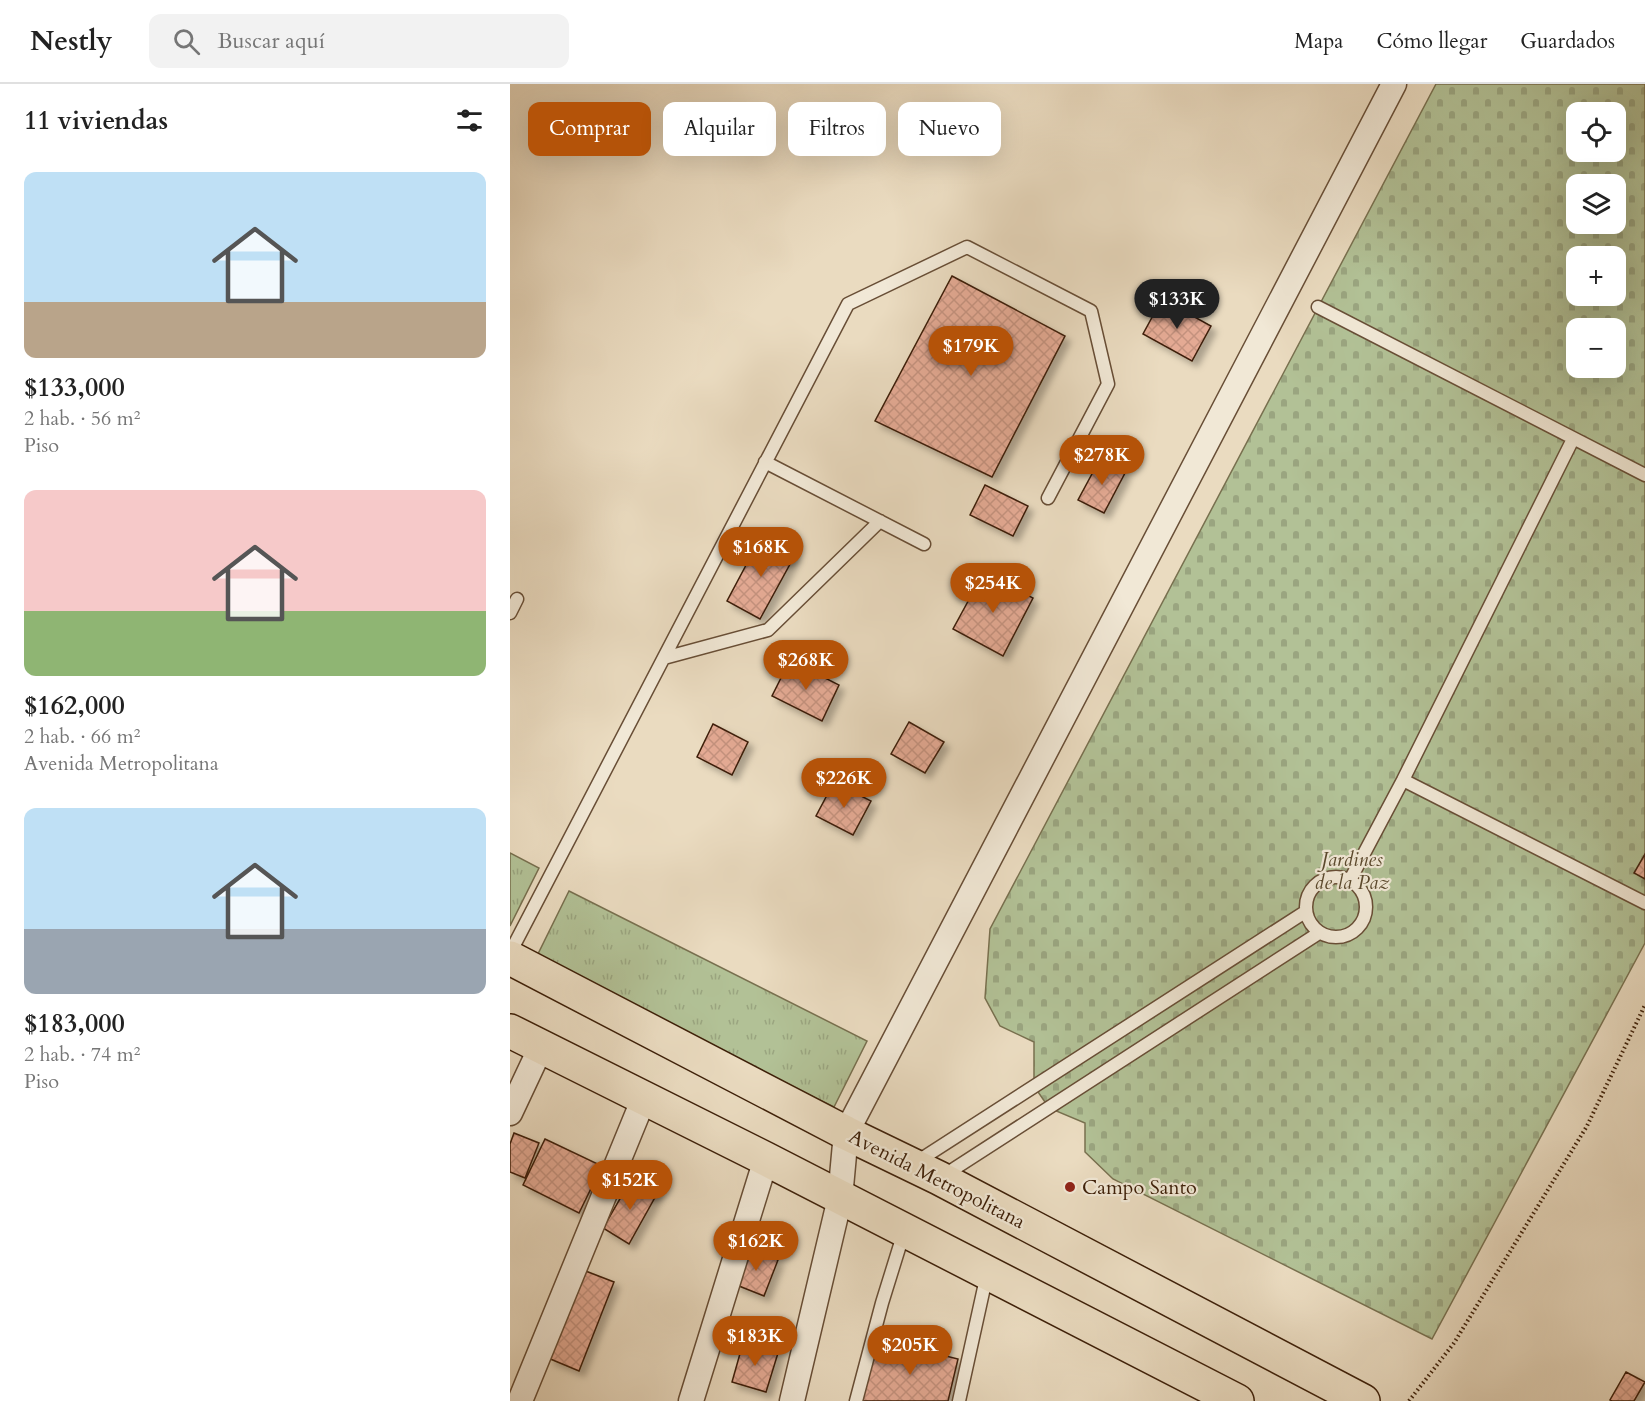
<!DOCTYPE html>
<html lang="es">
<meta charset="utf-8">
<style>
:root{--surface:#fff;--page:#f2f2f2;--text:#222;--muted:#767676;--line:#e0e0e0;--accent:#b45309}
body{margin:0;font-family:Cardo,serif;background:var(--page);color:var(--text);height:100vh;display:flex;flex-direction:column;font-size:22px;white-space:nowrap}
*{box-sizing:border-box;margin:0}
p{font-size:20px;color:var(--muted)}
.icon{flex:none;width:33px;height:33px;fill:none;stroke:currentColor;stroke-width:2;stroke-linecap:round;stroke-linejoin:round}
.map{position:relative;flex:1;overflow:hidden}
.drawer{display:flex;flex-direction:column;background:var(--surface);width:510px}
.drawer>*{flex:none}
.hud{position:absolute;left:18px;top:18px;width:570px;height:54px;display:flex;gap:12px}
.fabs{position:absolute;left:1056px;top:18px;display:grid;gap:12px}
.fabs a{display:grid;place-items:center;width:60px;height:60px;border-radius:12px;background:var(--surface);box-shadow:0 6px 24px #0002;font-size:30px}
.price{position:absolute;translate:-50% -51px;padding:0 14px;border-radius:21px;background:var(--accent);color:#fff;font-size:20px;line-height:39px;filter:drop-shadow(0 2px 3px #0008)}
.price::after{content:'';position:absolute;left:50%;top:36px;width:18px;height:14px;margin-left:-9px;background:inherit;clip-path:polygon(0 0,100% 0,50% 100%)}
.price.on{background:#222;color:#fff}
ul{padding:0;list-style:none}
li{display:grid;align-content:center;gap:12px;height:318px;padding:0 24px}
li span{display:grid;place-items:center;height:186px;border-radius:12px;color:#555}
li>.icon{margin-inline-start:auto}
span .icon{width:108px;height:108px;fill:#fffc;stroke-width:1}
li b{font-size:26px}
h2{display:flex;justify-content:space-between;align-items:center;height:72px;padding:0 24px;font-size:26px}
.chip{padding:0 21px;border-radius:12px;background:var(--surface);box-shadow:0 6px 24px #0002;font-size:21px;line-height:54px}
.chip.on{background:var(--accent);color:#fff}
header{display:flex;align-items:center;gap:36px;box-sizing:border-box;height:84px;padding:0 30px;background:var(--surface);border-bottom:2px solid var(--line)}
header strong{font-size:28px}
nav{display:flex;gap:33px;margin-inline-start:auto;font-size:21px}
.search{width:420px;height:54px;background:var(--page);display:flex;align-items:center;gap:15px;box-sizing:border-box;padding:0 21px;border-radius:12px;color:var(--muted);font-size:22px}
main{display:flex;flex:1;min-height:0}
.map>svg:first-child{display:block}
</style>
<header>
<strong>Nestly</strong>
<div class="search"><svg class="icon" aria-label="search" viewBox="0 0 24 24"><circle cx="10" cy="10" r="6"/><path d="M15 15l6 6"/></svg>Buscar aquí</div>
<nav><a>Mapa</a><a>Cómo llegar</a><a>Guardados</a></nav>
</header>
<main>
<section class="drawer">
<h2>11 viviendas<svg class="icon" aria-label="filters" viewBox="0 0 24 24"><path d="M4 7h16M4 17h16"/><circle cx="9" cy="7" r="2"/><circle cx="15" cy="17" r="2"/></svg></h2>
<ul>
<li><span style="background:linear-gradient(#bfe0f5 70%,#b9a48a 0)"><svg class="icon" aria-label="home" viewBox="0 0 24 24"><path d="M3 11l9-7 9 7M6 9v11h12V9"/></svg></span><div><b>$133,000</b><p>2 hab. · 56 m²</p><p>Piso</p></div></li>
<li><span style="background:linear-gradient(#f6c9c9 65%,#8fb573 0)"><svg class="icon" aria-label="home" viewBox="0 0 24 24"><path d="M3 11l9-7 9 7M6 9v11h12V9"/></svg></span><div><b>$162,000</b><p>2 hab. · 66 m²</p><p>Avenida Metropolitana</p></div></li>
<li><span style="background:linear-gradient(#bfe0f5 65%,#9aa5b1 0)"><svg class="icon" aria-label="home" viewBox="0 0 24 24"><path d="M3 11l9-7 9 7M6 9v11h12V9"/></svg></span><div><b>$183,000</b><p>2 hab. · 74 m²</p><p>Piso</p></div></li>
</ul>
</section>
<div class="map">
<svg width="1135" height="1317" viewBox="0 0 1135 1317">
<defs>
<pattern id="grass-tufts" width="24" height="20" patternUnits="userSpaceOnUse" patternTransform="scale(1.5)"><rect width="24" height="20" fill="#b2c196"/><path d="M3 7l-1-3M5 7V3M7 7l1-3M15 17l-1-3M17 17v-4M19 17l1-3" fill="none" stroke="#9aa580"/></pattern>
<pattern id="cemetery-stones" width="16" height="16" patternUnits="userSpaceOnUse" patternTransform="scale(1.5)"><rect width="16" height="16" fill="#b2c196"/><path d="M2 7V4a2 2 0 0 1 4 0v3zM10 15v-3a2 2 0 0 1 4 0v3z" fill="#9aa580"/></pattern>
<pattern id="building-cross-hatch" width="8" height="8" patternUnits="userSpaceOnUse" patternTransform="scale(1.5)"><rect width="8" height="8" fill="#e4aa94"/><path d="M0 0l8 8M0 8l8-8" fill="none" stroke="#c4927e"/></pattern>
<filter id="shadow"><feDropShadow dx="5.5" dy="5.5" stdDeviation="3" flood-color="#0004"/></filter>
</defs>
<rect width="100%" height="100%" fill="#eadbc0"/>
<filter id="stains"><feTurbulence type="fractalNoise" baseFrequency=".00333" numOctaves="4"/><feColorMatrix values="0 0 0 0 .2 0 0 0 0 .09 0 0 0 0 .02 0 0 0 .5 -.17"/></filter>
<radialGradient id="worn" r=".72"><stop offset=".6" stop-color="#630" stop-opacity="0"/><stop offset="1" stop-color="#630" stop-opacity=".3"/></radialGradient>
<path fill="url(#grass-tufts)" stroke="#78704f" stroke-width="1.5" d="M0,769l29,15 -29,58z
M59,807l298,150 -33,66 -298,-149z"/>
<path fill="url(#cemetery-stones)" stroke="#78704f" stroke-width="1.5" fill-rule="evenodd" d="M926,0h209v859l-213,396 -319,-160 -28,-27v-29l-36,-15 -15,-22v-44l-34,-16 -15,-28 5,-69zM1066,28h40v40h-40zM1066,100h40v40h-40zM1066,172h40v40h-40zM1066,244h40v40h-40z"/>
<path fill="url(#building-cross-hatch)" stroke="#3d1f08" stroke-width="1.5" filter="url(#shadow)" d="M442,192l113,60 -73,141 -117,-56z
M652,215l49,27 -19,35 -49,-27z
M590,375l25,14 -21,40 -26,-13z
M475,401l43,21 -15,30 -43,-21z
M251,453l34,18 -35,64 -33,-18z
M474,488l49,26 -30,58 -50,-27z
M280,576l49,25 -17,36 -50,-25z
M399,638l35,20 -19,31 -34,-19z
M203,640l35,18 -16,33 -35,-18z
M324,698l37,19 -18,34 -37,-19z
M1135,770v25l-11,-6z
M4,1049l25,10 -14,35 -15,-6v-28z
M35,1055l57,27 -23,47 -56,-28z
M122,1094l26,14 -29,52 -26,-16z
M238,1164l30,12 -14,36 -30,-12z
M73,1186l31,12 -35,89 -31,-13z
M233,1259l35,10 -12,39 -34,-10z
M384,1259l64,16 -10,42h-86l11,-46 17,4z
M1116,1288l19,10 -11,19h-22l-2,-1z"/>
<g fill="none" stroke-linecap="round" stroke-linejoin="round">
<defs>
<path id="service" d="M808,223l327,168
M255,378l159,82
M0,529l7,-14
M154,574l104,-28 112,-109
M893,696l242,123
M796 823a30 30 0 1 1 60 0a30 30 0 1 1-60 0Z
M840,796l53,-100 170,-341
M0,869l338,-649 119,-57 124,64 17,73 -60,114
M405,1079l390,-251
M433,1092l376,-243
M346,1317l26,-98 22,-71
M449,1317l28,-127"/>
<path id="minor" d="M0,1029l31,-66
M10,1317l124,-303
M181,1317l75,-242
M282,1317l48,-203 6,-65 548,-1049"/>
<path id="trunk" d="M0,874l336,175 93,45 424,223
M0,947l256,128 471,242"/>
</defs>
<use href="#service" stroke="#684e36" stroke-width="15"/>
<use href="#minor" stroke="#684e36" stroke-width="27"/>
<use href="#trunk" stroke="#3d1f08" stroke-width="36"/>
<path stroke="#3d1f08" stroke-width="4" stroke-dasharray="1.5 3" stroke-linecap="butt" d="M899,1317l45,-58 133,-217 58,-121"/>
<use href="#service" stroke="#f1e8d6" stroke-width="12"/>
<use href="#minor" stroke="#f1e8d6" stroke-width="24"/>
<use href="#trunk" stroke="#eadbc0" stroke-width="33"/>
</g>
<circle fill="#8f2418" stroke="#f1e8d6" stroke-width="2" cx="560" cy="1103" r="6"/>
<g text-anchor="middle" dominant-baseline="central" stroke-width="4.5" stroke-linejoin="round" paint-order="stroke">
<g font-size="20" font-style="italic" fill="#5a482c" stroke="#f1e8d6">
<text x="842" y="775">Jardines<tspan x="842" dy="23">de la Paz</tspan></text>
</g>
<g font-size="20" fill="#3d1f08" stroke="#f1e8d6">
<text transform="translate(427 1095) rotate(27)">Avenida Metropolitana</text>
</g>
<g font-size="20" fill="#3d1f08" stroke="#f1e8d6" text-anchor="start">
<text x="572" y="1103">Campo Santo</text>
</g>
</g>
<rect width="100%" height="100%" filter="url(#stains)"/>
<rect width="100%" height="100%" fill="url(#worn)"/>
</svg>
<div class="fabs">
<a><svg class="icon" aria-label="locate" viewBox="0 0 24 24"><circle cx="12" cy="12" r="6"/><path d="M12 2v4M12 18v4M2 12h4M18 12h4"/></svg></a>
<a><svg class="icon" aria-label="layers" viewBox="0 0 24 24"><path d="M12 4l9 5-9 5-9-5zM3 14l9 5 9-5"/></svg></a>
<a>+</a>
<a>−</a>
</div>
<b class="price on" style="left:667px;top:246px">$133K</b>
<b class="price" style="left:461px;top:293px">$179K</b>
<b class="price" style="left:592px;top:402px">$278K</b>
<b class="price" style="left:251px;top:494px">$168K</b>
<b class="price" style="left:483px;top:530px">$254K</b>
<b class="price" style="left:296px;top:607px">$268K</b>
<b class="price" style="left:334px;top:725px">$226K</b>
<b class="price" style="left:120px;top:1127px">$152K</b>
<b class="price" style="left:246px;top:1188px">$162K</b>
<b class="price" style="left:245px;top:1283px">$183K</b>
<b class="price" style="left:400px;top:1292px">$205K</b>
<div class="hud">
<a class="chip on">Comprar</a>
<a class="chip">Alquilar</a>
<a class="chip">Filtros</a>
<a class="chip">Nuevo</a>
</div>
</div>
</main>
